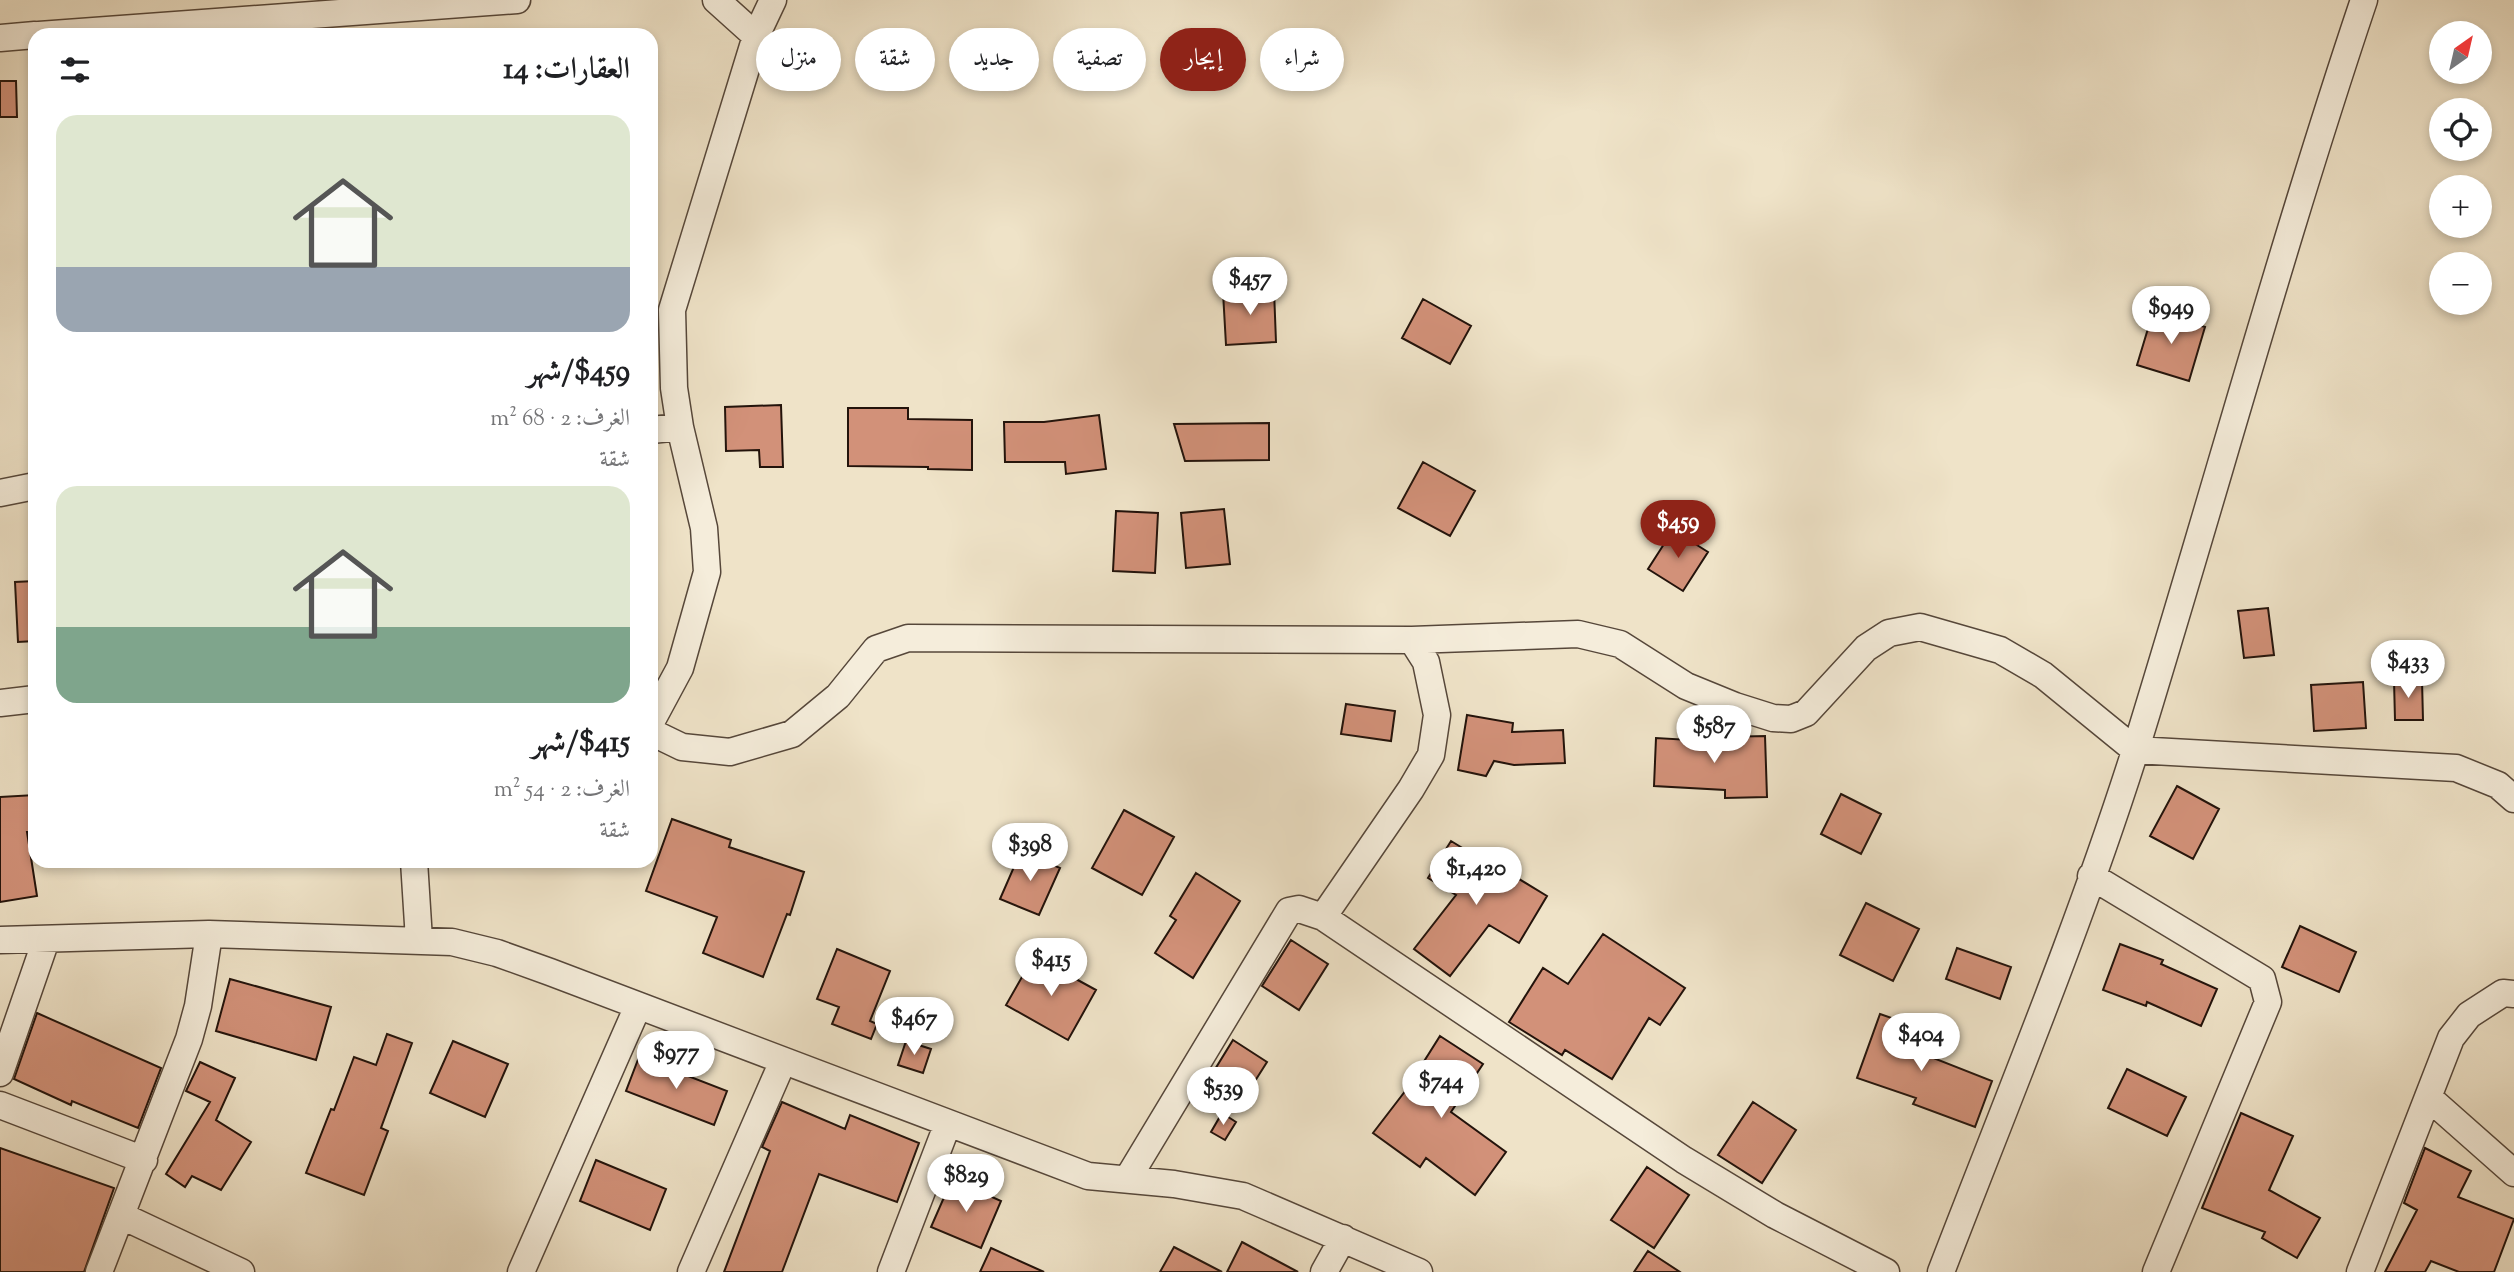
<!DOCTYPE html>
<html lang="ar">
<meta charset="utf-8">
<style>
:root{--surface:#fff;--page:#f2f2f2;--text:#202124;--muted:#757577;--accent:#8f2418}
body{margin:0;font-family:"Sorts Mill Goudy",Amiri,serif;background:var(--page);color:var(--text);direction:rtl;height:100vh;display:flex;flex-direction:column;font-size:26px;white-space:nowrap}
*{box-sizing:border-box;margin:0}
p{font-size:23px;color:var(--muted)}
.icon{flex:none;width:38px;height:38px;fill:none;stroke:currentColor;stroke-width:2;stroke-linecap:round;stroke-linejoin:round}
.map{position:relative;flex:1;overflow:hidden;direction:ltr}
.drawer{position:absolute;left:28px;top:28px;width:630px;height:840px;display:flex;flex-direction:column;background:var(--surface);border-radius:21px;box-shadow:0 4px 10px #0003;direction:rtl}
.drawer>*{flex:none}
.hud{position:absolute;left:679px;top:28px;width:665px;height:63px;direction:rtl;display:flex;gap:14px}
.needle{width:46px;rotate:34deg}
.buttons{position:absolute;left:2429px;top:21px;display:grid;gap:14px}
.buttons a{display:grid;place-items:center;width:63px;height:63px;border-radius:50%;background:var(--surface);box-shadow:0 4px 10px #0003;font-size:35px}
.price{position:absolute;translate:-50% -60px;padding:0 16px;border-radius:24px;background:#fff;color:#222;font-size:23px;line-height:46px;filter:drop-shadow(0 2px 4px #0008)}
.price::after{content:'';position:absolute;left:50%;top:42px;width:21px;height:16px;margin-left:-10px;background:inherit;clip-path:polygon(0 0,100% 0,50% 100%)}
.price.current{background:var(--accent);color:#fff}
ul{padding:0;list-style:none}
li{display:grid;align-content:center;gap:14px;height:371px;padding:0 28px}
li span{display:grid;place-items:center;height:217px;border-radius:21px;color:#555}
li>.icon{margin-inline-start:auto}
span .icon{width:126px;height:126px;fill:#fffc;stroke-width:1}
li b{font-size:30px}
h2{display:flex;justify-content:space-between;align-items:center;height:84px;padding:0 28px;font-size:30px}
.chip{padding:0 24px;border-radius:32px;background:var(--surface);box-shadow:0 4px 10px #0003;font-size:24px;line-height:63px}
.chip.current{background:var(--accent);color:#fff}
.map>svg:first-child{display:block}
</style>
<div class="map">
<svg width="2514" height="1272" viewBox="0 0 2514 1272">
<rect width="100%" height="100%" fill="#efe3c8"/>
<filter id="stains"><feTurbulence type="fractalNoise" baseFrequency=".00286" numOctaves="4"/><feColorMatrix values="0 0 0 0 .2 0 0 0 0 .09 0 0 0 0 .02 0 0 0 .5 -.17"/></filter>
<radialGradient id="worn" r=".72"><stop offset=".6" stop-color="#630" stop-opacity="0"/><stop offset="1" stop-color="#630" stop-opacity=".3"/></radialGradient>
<path fill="#d29179" stroke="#23130b" stroke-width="2" d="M0,81h16l1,36h-17z
M1274,290l2,52 -50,3 -3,-53z
M1423,299l48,27 -21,38 -48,-26z
M2153,312l52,15 -16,54 -52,-16z
M781,405l2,62h-23l-1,-17 -33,1 -1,-44z
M848,408h60v11l64,1v50l-44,-1v-2l-80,-1z
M1099,415l7,54 -40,5 -1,-12h-60l-1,-40h40z
M1269,423v37l-84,1 -11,-37z
M1423,462l52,29 -25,45 -52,-28z
M1224,509l6,55 -44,4 -5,-55z
M1116,511l42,2 -3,60 -42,-2z
M1673,530l35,22 -25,39 -35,-22z
M35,581v60l-17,1 -3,-60z
M2268,608l6,47 -30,3 -6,-47z
M2394,680h28l1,40h-28z
M2363,682l3,46 -52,3 -3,-46z
M1346,704l49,7 -4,30 -50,-7z
M1467,715l46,8 -1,9 51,-2 2,33 -51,2 -20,-4 -8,15 -28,-6z
M1765,736l2,61 -42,1v-8l-71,-4 2,-48 68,4 -1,-5z
M2177,786l42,23 -26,50 -43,-23z
M1841,794l40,20 -20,40 -40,-20z
M35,795v37h-8l10,64 -37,6v-105z
M1124,810l50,27 -32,58 -50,-27z
M672,819l59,21 -2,7 75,25 -14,43 -3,-1 -24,63 -60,-24 14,-36 -71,-26z
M1451,841l49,30 1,-3 46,28 -28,47 -30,-18 -39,51 -36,-27 42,-54 -28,-17z
M1021,851l39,17 -21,47 -39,-16z
M1196,873l44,28 -47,77 -38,-25 21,-33 -6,-4z
M1866,903l53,26 -26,52 -53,-26z
M2300,926l56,26 -17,40 -57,-25z
M1603,934l82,54 -25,37 -11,-7 -37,61 -47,-29 -3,5 -53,-33 34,-54 25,16z
M1291,940l37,24 -29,46 -37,-24z
M2120,944l43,16 -2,4 56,25 -16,37 -54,-24 -1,4 -43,-16z
M1957,948l54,19 -11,32 -54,-20z
M837,949l53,22 -20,50 7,3 -6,15 -39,-15 7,-17 -22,-8z
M1034,956l62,34 -28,50 -62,-35z
M230,979l101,28 -15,53 -100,-29z
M37,1013l124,55 -23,60 -66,-27 -1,4 -57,-26z
M1880,1014l46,16 -8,22 74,29 -17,46 -62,-23 3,-6 -59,-20z
M387,1034l25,9 -31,85 7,3 -24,64 -58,-22 25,-64 3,1 20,-53 22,8z
M1440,1036l43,28 -32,48 55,40 -31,43 -49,-37 -6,9 -47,-34 33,-43z
M1233,1040l34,22 -24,38 -34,-21z
M453,1041l55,23 -23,53 -55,-24z
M906,1041l25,8 -8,24 -25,-8z
M639,1057l88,34 -13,34 -88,-34z
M200,1062l35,16 -19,42 35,22 -30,48 -29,-14 -7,11 -19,-13 44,-72 -24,-11z
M2127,1069l59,28 -19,39 -59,-28z
M782,1102l63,27 5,-14 69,28 -22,59 -78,-28 -37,98h-58l46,-121 -8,-4z
M1753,1102l43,28 -34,53 -44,-28z
M1222,1113l14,9 -11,18 -14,-8z
M2241,1113l52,23 -24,54 51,28 -23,40 -35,-20 3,-6 -63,-24z
M0,1148l114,40 -30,84h-84z
M2425,1148l46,23 -13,26 56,22 -20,53h-35l-28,-11 -6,11h-40l32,-62 -13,-7z
M596,1160l70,29 -16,41 -70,-29z
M1647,1167l42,28 -35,53 -43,-28z
M952,1179l49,22 -20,47 -50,-21z
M1242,1242l56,30h-71z
M1174,1247l48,25h-62z
M991,1248l53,24h-64z
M1648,1251l32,21h-46z"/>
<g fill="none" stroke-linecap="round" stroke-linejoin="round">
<defs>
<path id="minor" d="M716,0l40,36
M39,35l478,-35
M0,38l35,-3
M651,430l29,-3
M0,493l35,-7
M1412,640l166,-6 42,10 66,42 49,20 38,12 18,1 15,-6 60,-65 23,-15 31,-6 80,23 43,25 92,75 321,18 42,17 16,14
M0,703l35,-4
M651,722l29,-54 27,-96 -3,-44 -24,-101 -6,-39 -2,-78 84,-274 17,-36
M651,732l31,15 48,5 62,-18 46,-38 38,-47 32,-11 504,2 14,22 11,53 -6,40 -20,34 -88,128
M414,861l5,79
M2091,876l171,103 6,23 -112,270
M0,940l209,-6 243,8 45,11 53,19 538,204 86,8 69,12 176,76
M0,1073l46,-133
M2428,1097l86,76
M0,1105l144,55
M1128,1178l161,-267 10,-2 24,8 361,243 91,55 111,57
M122,1216l119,56
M99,1272l90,-233 9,-33 11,-72
M521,1272l117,-266
M691,1272l92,-211
M891,1272l57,-149
M1324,1272l19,-34
M1941,1272c67,-174 139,-347 195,-524 77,-249 145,-501 228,-748
M2360,1272l91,-234 18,-23 34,-22 11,1"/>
</defs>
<use href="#minor" stroke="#56473a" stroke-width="29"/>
<use href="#minor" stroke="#f5eddb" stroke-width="26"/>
</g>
<rect width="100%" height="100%" filter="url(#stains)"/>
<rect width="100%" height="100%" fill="url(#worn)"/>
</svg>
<div class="buttons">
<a><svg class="needle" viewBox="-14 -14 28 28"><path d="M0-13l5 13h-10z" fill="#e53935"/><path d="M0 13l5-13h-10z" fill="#757577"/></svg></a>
<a><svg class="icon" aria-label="locate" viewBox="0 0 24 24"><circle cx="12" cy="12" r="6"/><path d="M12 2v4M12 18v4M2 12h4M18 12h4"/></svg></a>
<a>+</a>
<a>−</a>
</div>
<b class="price" style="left:1250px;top:317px">$457</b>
<b class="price" style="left:2171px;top:346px">$949</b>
<b class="price current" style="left:1678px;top:560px">$459</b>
<b class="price" style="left:2408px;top:700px">$433</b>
<b class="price" style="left:1714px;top:765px">$587</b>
<b class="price" style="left:1030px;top:883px">$398</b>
<b class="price" style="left:1476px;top:907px">$1,420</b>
<b class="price" style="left:1051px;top:998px">$415</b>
<b class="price" style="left:914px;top:1057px">$467</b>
<b class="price" style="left:1921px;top:1073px">$404</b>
<b class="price" style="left:676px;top:1091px">$977</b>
<b class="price" style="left:1441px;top:1120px">$744</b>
<b class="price" style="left:1223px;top:1127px">$539</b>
<b class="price" style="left:966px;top:1214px">$829</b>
<div class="hud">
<a class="chip">شراء</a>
<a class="chip current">إيجار</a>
<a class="chip">تصفية</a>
<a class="chip">جديد</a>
<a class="chip">شقة</a>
<a class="chip">منزل</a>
</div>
<section class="drawer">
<h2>العقارات: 14<svg class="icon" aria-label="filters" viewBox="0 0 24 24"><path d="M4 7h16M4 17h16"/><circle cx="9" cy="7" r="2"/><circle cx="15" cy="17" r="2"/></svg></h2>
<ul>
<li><span style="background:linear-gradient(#dfe7d0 70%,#9aa5b1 0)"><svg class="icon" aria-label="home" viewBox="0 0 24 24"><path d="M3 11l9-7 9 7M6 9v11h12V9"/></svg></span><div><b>$459/شهر</b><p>الغرف: 2 · 68 m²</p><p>شقة</p></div></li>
<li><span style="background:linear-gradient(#dfe7d0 65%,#7fa58c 0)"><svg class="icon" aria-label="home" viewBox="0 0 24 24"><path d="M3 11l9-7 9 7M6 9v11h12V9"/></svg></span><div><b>$415/شهر</b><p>الغرف: 2 · 54 m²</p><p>شقة</p></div></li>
</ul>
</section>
</div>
